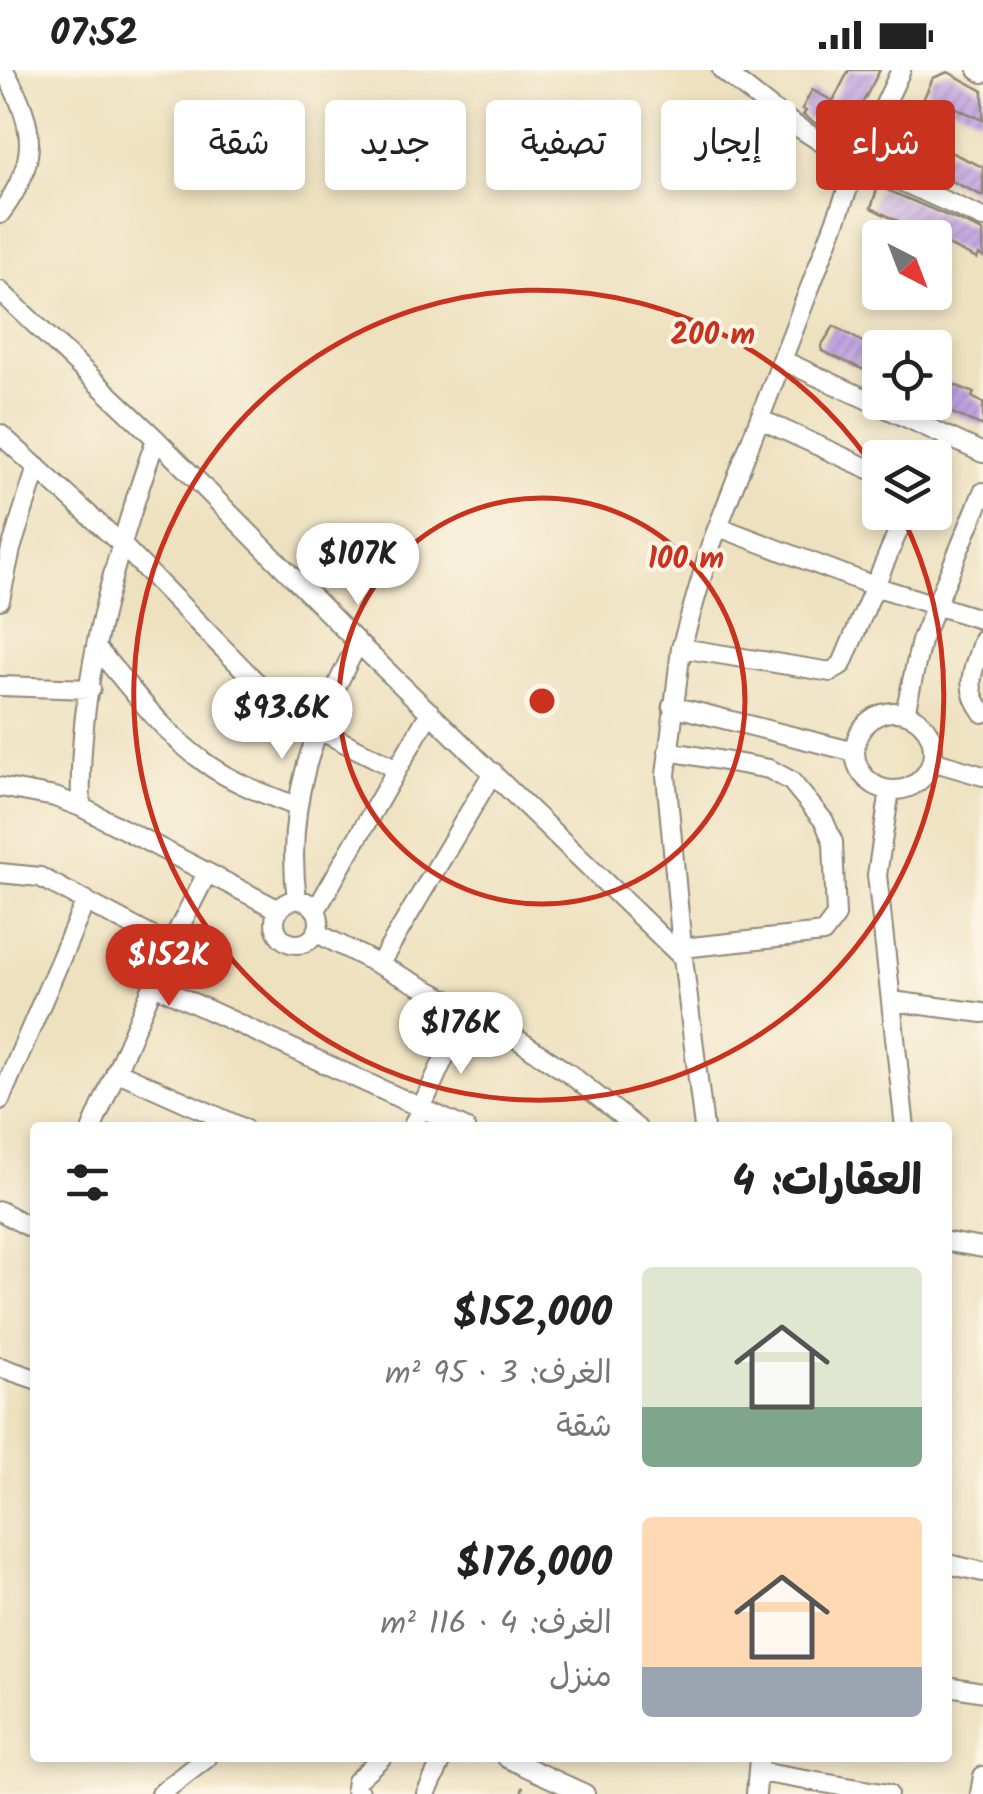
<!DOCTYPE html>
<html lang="ar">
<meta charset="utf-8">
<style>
:root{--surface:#fff;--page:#f6f6f6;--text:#222;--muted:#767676;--accent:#c8321e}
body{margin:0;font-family:Kalam,"Playpen Sans Arabic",sans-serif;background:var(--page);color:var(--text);direction:rtl;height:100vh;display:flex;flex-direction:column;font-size:38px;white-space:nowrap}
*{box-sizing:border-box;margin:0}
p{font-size:32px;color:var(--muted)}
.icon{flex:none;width:55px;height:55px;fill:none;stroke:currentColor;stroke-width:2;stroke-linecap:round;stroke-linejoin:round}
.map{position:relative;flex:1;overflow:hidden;direction:ltr}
.details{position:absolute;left:30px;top:1052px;width:922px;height:640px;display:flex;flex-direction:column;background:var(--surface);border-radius:10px;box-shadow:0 5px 15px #0003;direction:rtl}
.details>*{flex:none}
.guide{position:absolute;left:30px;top:30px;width:925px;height:90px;direction:rtl;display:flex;gap:20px}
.needle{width:65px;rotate:138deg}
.tools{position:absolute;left:862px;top:150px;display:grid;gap:20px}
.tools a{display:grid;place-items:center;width:90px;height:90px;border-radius:10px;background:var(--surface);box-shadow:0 5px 15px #0003;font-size:50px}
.price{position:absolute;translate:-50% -85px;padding:0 22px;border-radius:35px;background:#fff;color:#222;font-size:32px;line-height:65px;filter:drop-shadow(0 2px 5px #0008)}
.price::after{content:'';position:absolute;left:50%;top:60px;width:30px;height:22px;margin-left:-15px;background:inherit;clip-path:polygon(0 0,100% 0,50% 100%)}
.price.selected{background:var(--accent);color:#fff}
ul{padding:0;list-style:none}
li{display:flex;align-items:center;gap:30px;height:250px;padding:0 30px}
li span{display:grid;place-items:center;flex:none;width:280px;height:200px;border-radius:10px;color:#555}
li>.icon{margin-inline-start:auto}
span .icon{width:120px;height:120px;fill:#fffc;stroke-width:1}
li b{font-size:42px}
h2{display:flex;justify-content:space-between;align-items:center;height:120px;padding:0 30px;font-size:42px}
.chip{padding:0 35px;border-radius:10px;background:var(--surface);box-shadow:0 5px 15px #0003;font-size:35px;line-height:90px}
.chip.selected{background:var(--accent);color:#fff}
.status{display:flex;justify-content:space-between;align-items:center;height:70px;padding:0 50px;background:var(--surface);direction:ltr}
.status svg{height:28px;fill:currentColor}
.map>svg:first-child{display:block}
</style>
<div class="status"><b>07:52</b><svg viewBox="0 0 49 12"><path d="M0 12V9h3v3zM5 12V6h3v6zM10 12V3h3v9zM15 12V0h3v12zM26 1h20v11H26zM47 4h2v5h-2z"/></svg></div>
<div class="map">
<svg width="983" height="1724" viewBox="0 0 983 1724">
<defs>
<pattern id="building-hatch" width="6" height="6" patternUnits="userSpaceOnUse" patternTransform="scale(2.5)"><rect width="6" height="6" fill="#c2a4e3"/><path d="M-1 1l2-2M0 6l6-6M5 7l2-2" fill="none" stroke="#9e86b8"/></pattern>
</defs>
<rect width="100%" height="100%" fill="#fcf5e5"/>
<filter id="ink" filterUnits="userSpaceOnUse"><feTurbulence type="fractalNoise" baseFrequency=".01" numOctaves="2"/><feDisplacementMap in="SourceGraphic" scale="20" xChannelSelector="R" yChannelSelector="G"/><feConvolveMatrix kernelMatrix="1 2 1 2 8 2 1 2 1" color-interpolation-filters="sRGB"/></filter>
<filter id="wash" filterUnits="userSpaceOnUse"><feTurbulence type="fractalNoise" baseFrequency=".0048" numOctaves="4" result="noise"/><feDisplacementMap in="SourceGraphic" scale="40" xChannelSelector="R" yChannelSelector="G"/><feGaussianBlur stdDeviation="2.25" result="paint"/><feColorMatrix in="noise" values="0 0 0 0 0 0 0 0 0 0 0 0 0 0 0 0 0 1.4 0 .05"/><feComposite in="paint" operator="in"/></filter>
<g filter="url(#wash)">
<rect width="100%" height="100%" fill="#eee1c0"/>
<g id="blocks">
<path fill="url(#building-hatch)" d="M849,0h31l-38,71 -39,-26 3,-4 -4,-2 10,-19 21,11z
M948,2l35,19v29l-34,-15 -19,38 53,24v29l-77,-36 -4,-14 31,-68z
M878,116l105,45v26l-4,-2 -2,4 -106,-51z
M834,256l46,26v21l-5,-2 -2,3 -51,-23 -1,-5z
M935,307l39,16 -2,4 11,6v23l-53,-22 5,-2z"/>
</g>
</g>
<g filter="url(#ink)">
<use href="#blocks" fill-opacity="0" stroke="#8c8676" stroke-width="2.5"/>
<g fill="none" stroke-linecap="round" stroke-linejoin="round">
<defs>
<path id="minor" d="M722,0l59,46 57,37 145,65
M978,0l5,3
M0,144c40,-54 36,-87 4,-144
M0,221l156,148 202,204 325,315
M784,291l199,92
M762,350l118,54
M0,364l120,109 141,144 56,42 78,39
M719,457l155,59 109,34
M0,530l11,-51 26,-82
M983,569c-9,31 -21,46 0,74
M96,578c34,38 66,84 108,114 27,20 60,32 92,44
M681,578l150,24 11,-8 64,-152
M0,616l91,3
M672,636l183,46
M855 681a39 39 0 1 1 78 0a39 39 0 1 1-78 0Z
M905,643l16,-72 62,-149
M668,681l101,18 22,12 33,40 9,21 3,74 -13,17 -141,15
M932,691l51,15
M0,717l55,10 26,10 198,103
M890,720l-13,85 28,253
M81,737c-4,-125 34,-251 75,-368
M0,803l40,4 130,69
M297,830c-13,-96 17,-173 61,-257
M275 852a22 22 0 1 1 44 0a22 22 0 1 1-44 0Z
M316,840l114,-198
M317,863l179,92 75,50 66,53
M379,895l114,-193
M154,915l311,143
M892,931l91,12
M116,1001l127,57
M0,1030l86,-200
M92,1058l78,-182 37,-73
M412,1058l55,-120
M704,1058l-21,-170 -17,-183 15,-127 30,-103 148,-385 42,-90
M0,1141l35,19
M948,1172l35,6
M0,1297l35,12
M948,1494l35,8
M948,1616l35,6
M507,1688l78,36
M759,1702l129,22
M160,1724l47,-36
M361,1724l-6,-6 1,-7 25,-23
M426,1724l17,-36
M756,1724l3,-36
M980,1724l3,-18"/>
</defs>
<use href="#minor" stroke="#8c8676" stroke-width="22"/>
<path stroke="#8c8676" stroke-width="2.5" stroke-dasharray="8 8" stroke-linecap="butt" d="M521,1724l3,-11"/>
<use href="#minor" stroke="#fff" stroke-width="18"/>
</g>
</g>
<g fill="none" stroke="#c8321e" stroke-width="5">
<circle cx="542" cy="631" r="203"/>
<path d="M901 444A405 405 0 1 1 880 407"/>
</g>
<circle cx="542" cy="631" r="15" fill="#c8321e" stroke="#fcf5e5" stroke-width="5"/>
<g font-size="30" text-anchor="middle" font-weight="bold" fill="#c8321e" stroke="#fcf5e5" stroke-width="8" stroke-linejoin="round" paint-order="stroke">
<text x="713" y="274">200 m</text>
<text x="686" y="498">100 m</text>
</g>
</svg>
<div class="tools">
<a><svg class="needle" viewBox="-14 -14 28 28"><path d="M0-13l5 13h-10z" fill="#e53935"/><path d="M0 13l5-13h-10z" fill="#767676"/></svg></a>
<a><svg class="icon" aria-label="locate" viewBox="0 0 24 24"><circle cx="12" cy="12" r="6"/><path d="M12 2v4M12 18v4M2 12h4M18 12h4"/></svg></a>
<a><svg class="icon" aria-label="layers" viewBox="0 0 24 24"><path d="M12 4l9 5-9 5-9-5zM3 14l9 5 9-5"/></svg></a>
</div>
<b class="price" style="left:358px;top:538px">$107K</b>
<b class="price" style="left:282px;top:692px">$93.6K</b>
<b class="price selected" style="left:169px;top:939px">$152K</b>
<b class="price" style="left:461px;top:1007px">$176K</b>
<div class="guide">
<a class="chip selected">شراء</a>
<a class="chip">إيجار</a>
<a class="chip">تصفية</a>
<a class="chip">جديد</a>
<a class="chip">شقة</a>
</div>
<section class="details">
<h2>العقارات: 4<svg class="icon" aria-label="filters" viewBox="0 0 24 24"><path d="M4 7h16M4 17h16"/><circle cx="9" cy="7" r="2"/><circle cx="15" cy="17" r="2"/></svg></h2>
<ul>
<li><span style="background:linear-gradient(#dfe7d0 70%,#7fa58c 0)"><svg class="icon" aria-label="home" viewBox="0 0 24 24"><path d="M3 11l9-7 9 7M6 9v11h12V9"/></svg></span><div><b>$152,000</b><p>الغرف: 3 · 95 m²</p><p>شقة</p></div></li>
<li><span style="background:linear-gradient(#ffd9b3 75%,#9aa5b1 0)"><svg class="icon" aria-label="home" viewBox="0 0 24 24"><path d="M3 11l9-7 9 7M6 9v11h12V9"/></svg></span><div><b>$176,000</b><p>الغرف: 4 · 116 m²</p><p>منزل</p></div></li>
</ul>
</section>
</div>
